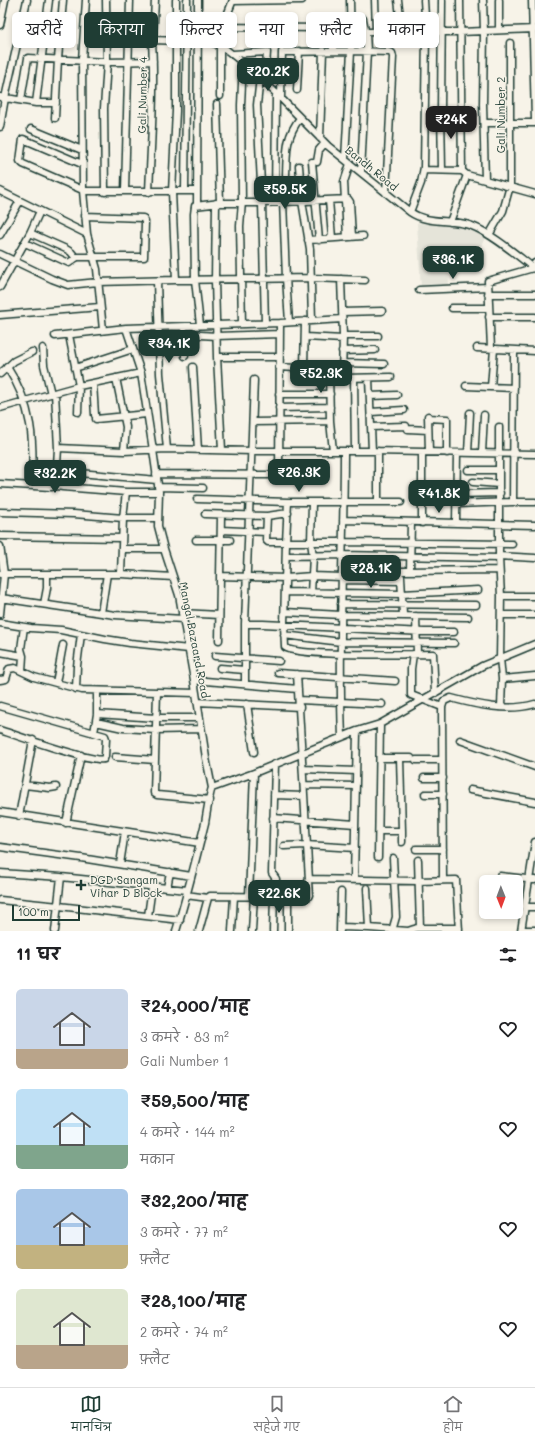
<!DOCTYPE html>
<html lang="hi">
<meta charset="utf-8">
<style>
:root{--surface:#fff;--page:#f2f2f2;--text:#202124;--muted:#757577;--line:#e0e0e0;--accent:#1f3d34}
body{margin:0;font-family:Mali,"Playpen Sans Deva",sans-serif;background:var(--page);color:var(--text);height:100vh;display:flex;flex-direction:column;font-size:15px;white-space:nowrap}
*{box-sizing:border-box;margin:0}
p{font-size:13px;color:var(--muted)}
.icon{flex:none;width:22px;height:22px;fill:none;stroke:currentColor;stroke-width:2;stroke-linecap:round;stroke-linejoin:round}
.map{position:relative;height:931px;overflow:hidden}
.panel{display:flex;flex-direction:column;background:var(--surface);flex:1}
.panel>*{flex:none}
.top-card{position:absolute;left:12px;top:12px;width:511px;height:36px;display:flex;gap:8px}
.needle{width:26px;rotate:179deg}
.tools{position:absolute;left:479px;top:875px;display:grid;gap:8px}
.tools a{display:grid;place-items:center;width:44px;height:44px;border-radius:6px;background:var(--surface);box-shadow:0 2px 6px #0003;font-size:20px}
.scale{position:absolute;left:12px;bottom:10px;width:68px;box-sizing:border-box;padding-left:4px;border:2px solid #1f3d34;border-top:0;font-size:11px;line-height:14px;white-space:nowrap;color:#1f3d34;-webkit-text-stroke:3px #f7f3e8;paint-order:stroke}
.price{position:absolute;translate:-50% -34px;padding:0 9px;border-radius:8px;background:var(--accent);color:#fff;font-size:13px;line-height:26px;filter:drop-shadow(0 1px 2px #0008)}
.price::after{content:'';position:absolute;left:50%;top:24px;width:12px;height:9px;margin-left:-6px;background:inherit;clip-path:polygon(0 0,100% 0,50% 100%)}
.price.current{background:#222;color:#fff}
ul{padding:0;list-style:none}
li{display:flex;align-items:center;gap:12px;height:100px;padding:0 16px}
li span{display:grid;place-items:center;flex:none;width:112px;height:80px;border-radius:6px;color:#555}
li>.icon{margin-inline-start:auto}
span .icon{width:48px;height:48px;fill:#fffc;stroke-width:1}
li b{font-size:17px}
h2{display:flex;justify-content:space-between;align-items:center;height:48px;padding:0 16px;font-size:17px}
.pill{padding:0 14px;border-radius:6px;background:var(--surface);box-shadow:0 2px 6px #0003;font-size:14px;line-height:36px}
.pill.current{background:var(--accent);color:#fff}
.dock{display:flex;justify-content:space-around;align-items:center;height:56px;border-top:1px solid var(--line);background:var(--surface);font-size:11px;color:var(--muted)}
.dock a{display:grid;justify-items:center;gap:2px}
.dock .current{color:var(--accent)}
.map>svg:first-child{display:block}
</style>
<div class="map">
<svg width="535" height="931" viewBox="0 0 535 931">
<rect width="100%" height="100%" fill="#f7f3e8"/>
<filter id="ink" filterUnits="userSpaceOnUse"><feTurbulence type="fractalNoise" baseFrequency=".025" numOctaves="2"/><feDisplacementMap in="SourceGraphic" scale="8" xChannelSelector="R" yChannelSelector="G"/><feConvolveMatrix kernelMatrix="1 2 1 2 8 2 1 2 1" color-interpolation-filters="sRGB"/></filter>
<g filter="url(#ink)">
<path fill="#e5e4d9" d="M417,223l33,2 26,5 10,8 -12,19 -26,3 1,27 -28,1z"/>
<g fill="none" stroke-linecap="round" stroke-linejoin="round">
<defs>
<path id="minor" d="M49,0l-13,103h20
M86,0l-4,60 1,131 4,43 10,35 6,61
M375,0l1,32
M398,0l2,16 -1,17
M442,0l-1,110 1,60
M460,0l2,171 5,4 68,19
M483,0l1,31 -1,73 2,76
M499,0v30
M532,0l3,120
M233,1l69,-1
M350,17l13,2 2,11 2,2h93l75,-3
M333,19v32
M0,25l5,-25
M222,27l96,1
M153,40l57,2 9,3
M220,42l3,5 34,27 71,72 82,66c19,13 41,6 62,14 19,7 46,30 63,43
M233,54l34,-2 -2,30
M260,77l-3,28 5,98 3,120
M297,90l2,-39
M220,96v-63l13,-33
M0,97l36,6
M281,98l1,-46 69,-1 38,1 3,1 1,4 -7,136
M21,100l7,-42 79,4 46,-1
M217,104l3,99
M55,118l3,-59 5,-59
M484,123h51
M0,127l5,-29 22,-98
M31,129l51,21
M320,138l3,-87
M345,159l6,-108 -1,-51
M312,162l7,78
M317,162l2,-12 6,-7
M82,164l-59,-25 -3,22 3,3 62,27h112
M299,166l3,35 8,48 2,71
M424,170l38,1
M361,172l6,-121 -1,-19
M286,175c1,-24 -1,-37 14,-57
M0,191l87,43
M125,191l5,-191
M185,191l2,-191
M105,192l-1,-84 3,-46 -1,-62
M149,192c2,-50 6,-101 3,-150l1,-2 2,-40
M329,200l3,38
M283,201l3,77 3,44
M275,202l1,-109
M216,203l-1,77 2,77 5,93
M197,205l1,-205
M410,212l11,-29 3,-16 2,-134 -2,-33
M450,222l17,-47
M30,233l36,16 5,3 5,6
M0,235l20,-34
M489,235l14,-24 7,-25v-143
M347,237l-3,-55 6,-18
M308,240l55,-4
M25,243l44,20 8,-6h67l1,-35 -2,-4 -58,-2
M0,254l52,25 16,6 30,-3 78,-2 135,-2 54,2
M341,279l2,57 -1,40 2,2 47,-1
M176,280l-4,-88 4,-81v-111
M157,281l3,93 7,75
M0,287l30,-54 10,-22
M419,290l69,-3
M488,294h47
M452,308h36
M342,312l40,-1
M0,315l100,-8
M489,317h46
M242,324l-2,-98 2,-24 -1,-97 2,-43
M200,325l-5,-45 -1,-66 1,-8 25,-3h42l86,-4 2,3 2,35
M126,328l15,45 12,77 6,42 -1,34 6,23 15,46 15,85 12,78 6,30c-2,3 -6,29 -7,35 -9,36 -18,73 -29,108
M184,331l1,25
M184,334l33,2 63,-2
M69,335l10,51 -1,26
M55,336l71,-8 154,-5 62,-4
M343,336h35
M305,337l38,2
M43,348l1,17 7,29
M477,348l58,3
M491,348l-3,-67 45,-13 2,-5
M342,351l33,-1
M217,357h62
M342,363l42,1
M7,367c26,39 27,74 25,119
M193,367l5,83
M279,367l50,3 1,51 3,30
M75,368l58,-19
M304,368l1,-47
M0,374l14,-13 18,-9
M116,378l10,49 -2,24
M354,378l1,73
M369,378l3,73
M93,383l2,32
M466,386l48,2
M491,387l3,-38
M55,393l3,55 -2,34 1,4 6,1 63,5h33
M279,394h51
M370,396l27,-1
M0,408l79,-22 62,-13
M279,408l51,-1
M371,412l33,-2
M428,416l1,36
M428,418l19,1v34
M96,419l51,-5
M253,422l77,-1
M371,427l35,-1
M499,427v129
M408,429l20,1
M58,448l66,3 43,-2 85,2h120l163,3
M468,453l2,-40
M482,453l2,-38
M468,470h31
M57,471l100,9
M156,474l123,1 36,2
M279,475l1,-152
M473,482l26,2
M0,484l51,3 6,-1
M158,487l45,1
M457,494l43,-1
M197,499l91,3h113
M288,502l-2,40 -2,83 1,22c10,10 127,7 148,7l2,39
M378,502v-51
M513,502h22
M456,504l57,-2 1,-151
M0,512l74,2 49,4h35
M205,514l62,2 21,-3
M267,516l-1,24 2,2h75l169,2
M343,520l192,5
M422,523v-71
M456,523l1,-70
M221,530l45,2
M0,536l122,2
M196,540h34
M0,546l4,28 -4,40
M122,549h42
M286,556l56,-1 157,3v-2l36,2
M499,558l2,38 -1,62 2,21 -1,28
M342,569l60,2 97,-1
M410,571l1,-49
M0,574h121l52,3
M121,574l2,-56 3,-26
M220,576l66,2 26,-2 30,1
M401,577l2,38
M342,580l59,1
M286,592l116,2 76,-4
M311,593l2,-37 -2,-14 1,-39
M501,596h34
M1,598l114,17 68,4
M44,604l3,-16v-14
M341,604l135,1
M285,612l56,3 127,2
M101,613l6,-39
M182,613l37,2
M501,615h34
M416,616l1,38
M0,623l31,5 30,2 44,9 25,4 59,6
M245,624h18l161,8h30
M284,635l57,7 113,1
M219,640l2,-125
M0,652l23,4 -1,15
M413,654l-2,15v26l31,12 1,173
M23,656l-2,-7 3,-22
M215,656l64,5
M220,668l25,2
M278,673l117,8
M297,674l12,206
M502,679l33,-3
M0,680l6,-1 3,-10 6,-1 19,9 48,13 114,3
M194,680l104,9
M56,683l7,-38
M245,684v-60l9,-244
M76,689l1,-23 4,-32
M157,692l-3,101 3,2 53,5
M299,700l83,4
M197,702l103,5
M247,704l7,48
M0,706l105,30 1,3 -1,17 -1,3c-10,4 -89,-24 -104,-29
M442,707l2,-6 7,-3c26,7 57,14 84,6
M97,714v-23
M96,722l27,6 33,2 45,-1
M94,733l3,-19 59,4h44
M342,737c-4,-95 2,-190 2,-286
M460,740l75,27
M115,757l40,3
M380,758h31
M416,760h26
M275,764l-3,109 4,6v17
M303,769l53,2
M424,778h19
M25,785l25,3 6,-1
M304,785l52,1
M212,788l42,-15 103,-42 23,-7 102,-58 53,-22
M470,790l65,12
M425,794h18
M274,795l30,1
M0,812l200,31
M19,816l14,-76
M273,818l82,6
M66,823l15,-68
M379,831h23l-2,-73
M402,831v11
M284,846l22,-1 49,3
M0,847l81,11 110,18
M416,849h27
M378,857l2,-133
M418,860l2,68
M120,864l5,-32
M0,873l61,4 126,13
M500,876l35,4
M354,880l3,-149
M167,888l3,-16
M367,888l2,40
M186,895l22,3
M249,896l5,-123
M0,900l59,6 121,14
M525,907h10
M148,916l4,-29
M341,927l28,1 39,3 6,-2
M417,928h42
M521,930h14
M55,931l6,-54
M199,931l9,-33 2,-2 98,1 1,-2 -1,-14 2,-2 108,2 38,-1 3,51
M232,931l2,-35
M252,931l2,-35
M273,931l1,-35
M288,931v-34
M340,931l1,-39
M392,931l4,-14 -3,-59
M521,931l14,-89"/>
</defs>
<use href="#minor" stroke="#1f3d34" stroke-width="9"/>
<use href="#minor" stroke="#f7f3e8" stroke-width="6"/>
</g>
</g>
<path fill="#1f3d34" stroke="#f7f3e8" stroke-width="1.5" d="M79 879h4v4h4v4h-4v4h-4v-4h-4v-4h4z"/>
<g text-anchor="middle" dominant-baseline="central" stroke-width="3" stroke-linejoin="round" paint-order="stroke">
<g font-size="11" fill="#1f3d34" stroke="#f7f3e8">
<text transform="translate(142 95) rotate(-89)">Gali Number 4</text>
<text transform="translate(500 115) rotate(-90)">Gali Number 2</text>
<text transform="translate(372 168) rotate(39)">Bandh Road</text>
<text transform="translate(195 640) rotate(79)">Mangal Bazaard Road</text>
</g>
<g font-size="11" fill="#1f3d34" stroke="#f7f3e8" text-anchor="start">
<text x="90" y="879">DGD Sangam<tspan x="90" dy="13">Vihar D Block</tspan></text>
</g>
</g>
</svg>
<div class="tools">
<a><svg class="needle" viewBox="-14 -14 28 28"><path d="M0-13l5 13h-10z" fill="#e53935"/><path d="M0 13l5-13h-10z" fill="#757577"/></svg></a>
</div>
<div class="scale">100 m</div>
<b class="price" style="left:268px;top:92px">₹20.2K</b>
<b class="price current" style="left:451px;top:140px">₹24K</b>
<b class="price" style="left:285px;top:210px">₹59.5K</b>
<b class="price" style="left:453px;top:280px">₹36.1K</b>
<b class="price" style="left:169px;top:364px">₹34.1K</b>
<b class="price" style="left:321px;top:394px">₹52.3K</b>
<b class="price" style="left:299px;top:493px">₹26.3K</b>
<b class="price" style="left:55px;top:494px">₹32.2K</b>
<b class="price" style="left:439px;top:514px">₹41.8K</b>
<b class="price" style="left:371px;top:589px">₹28.1K</b>
<b class="price" style="left:279px;top:914px">₹22.6K</b>
<div class="top-card">
<a class="pill">खरीदें</a>
<a class="pill current">किराया</a>
<a class="pill">फ़िल्टर</a>
<a class="pill">नया</a>
<a class="pill">फ़्लैट</a>
<a class="pill">मकान</a>
</div>
</div>
<section class="panel">
<h2>11 घर<svg class="icon" aria-label="filters" viewBox="0 0 24 24"><path d="M4 7h16M4 17h16"/><circle cx="9" cy="7" r="2"/><circle cx="15" cy="17" r="2"/></svg></h2>
<ul>
<li><span style="background:linear-gradient(#c9d6e8 75%,#b9a48a 0)"><svg class="icon" aria-label="home" viewBox="0 0 24 24"><path d="M3 11l9-7 9 7M6 9v11h12V9"/></svg></span><div><b>₹24,000/माह</b><p>3 कमरे · 83 m²</p><p>Gali Number 1</p></div><svg class="icon" aria-label="heart" viewBox="0 0 24 24"><path d="M12 20l-8-8c-3-5 5-10 8-4 3-6 11-1 8 4z"/></svg></li>
<li><span style="background:linear-gradient(#bfe0f5 70%,#7fa58c 0)"><svg class="icon" aria-label="home" viewBox="0 0 24 24"><path d="M3 11l9-7 9 7M6 9v11h12V9"/></svg></span><div><b>₹59,500/माह</b><p>4 कमरे · 144 m²</p><p>मकान</p></div><svg class="icon" aria-label="heart" viewBox="0 0 24 24"><path d="M12 20l-8-8c-3-5 5-10 8-4 3-6 11-1 8 4z"/></svg></li>
<li><span style="background:linear-gradient(#a9c7e8 70%,#c2b280 0)"><svg class="icon" aria-label="home" viewBox="0 0 24 24"><path d="M3 11l9-7 9 7M6 9v11h12V9"/></svg></span><div><b>₹32,200/माह</b><p>3 कमरे · 77 m²</p><p>फ़्लैट</p></div><svg class="icon" aria-label="heart" viewBox="0 0 24 24"><path d="M12 20l-8-8c-3-5 5-10 8-4 3-6 11-1 8 4z"/></svg></li>
<li><span style="background:linear-gradient(#dfe7d0 70%,#b9a48a 0)"><svg class="icon" aria-label="home" viewBox="0 0 24 24"><path d="M3 11l9-7 9 7M6 9v11h12V9"/></svg></span><div><b>₹28,100/माह</b><p>2 कमरे · 74 m²</p><p>फ़्लैट</p></div><svg class="icon" aria-label="heart" viewBox="0 0 24 24"><path d="M12 20l-8-8c-3-5 5-10 8-4 3-6 11-1 8 4z"/></svg></li>
</ul>
</section>
<nav class="dock">
<a class="current"><svg class="icon" aria-label="map" viewBox="0 0 24 24"><path d="M3 6l6-2 6 2 6-2v14l-6 2-6-2-6 2zM9 4v14M15 6v14"/></svg>मानचित्र</a>
<a><svg class="icon" aria-label="saved" viewBox="0 0 24 24"><path d="M7 4h10v16l-5-4-5 4z"/></svg>सहेजे गए</a>
<a><svg class="icon" aria-label="home" viewBox="0 0 24 24"><path d="M3 11l9-7 9 7M6 9v11h12V9"/></svg>होम</a>
</nav>
